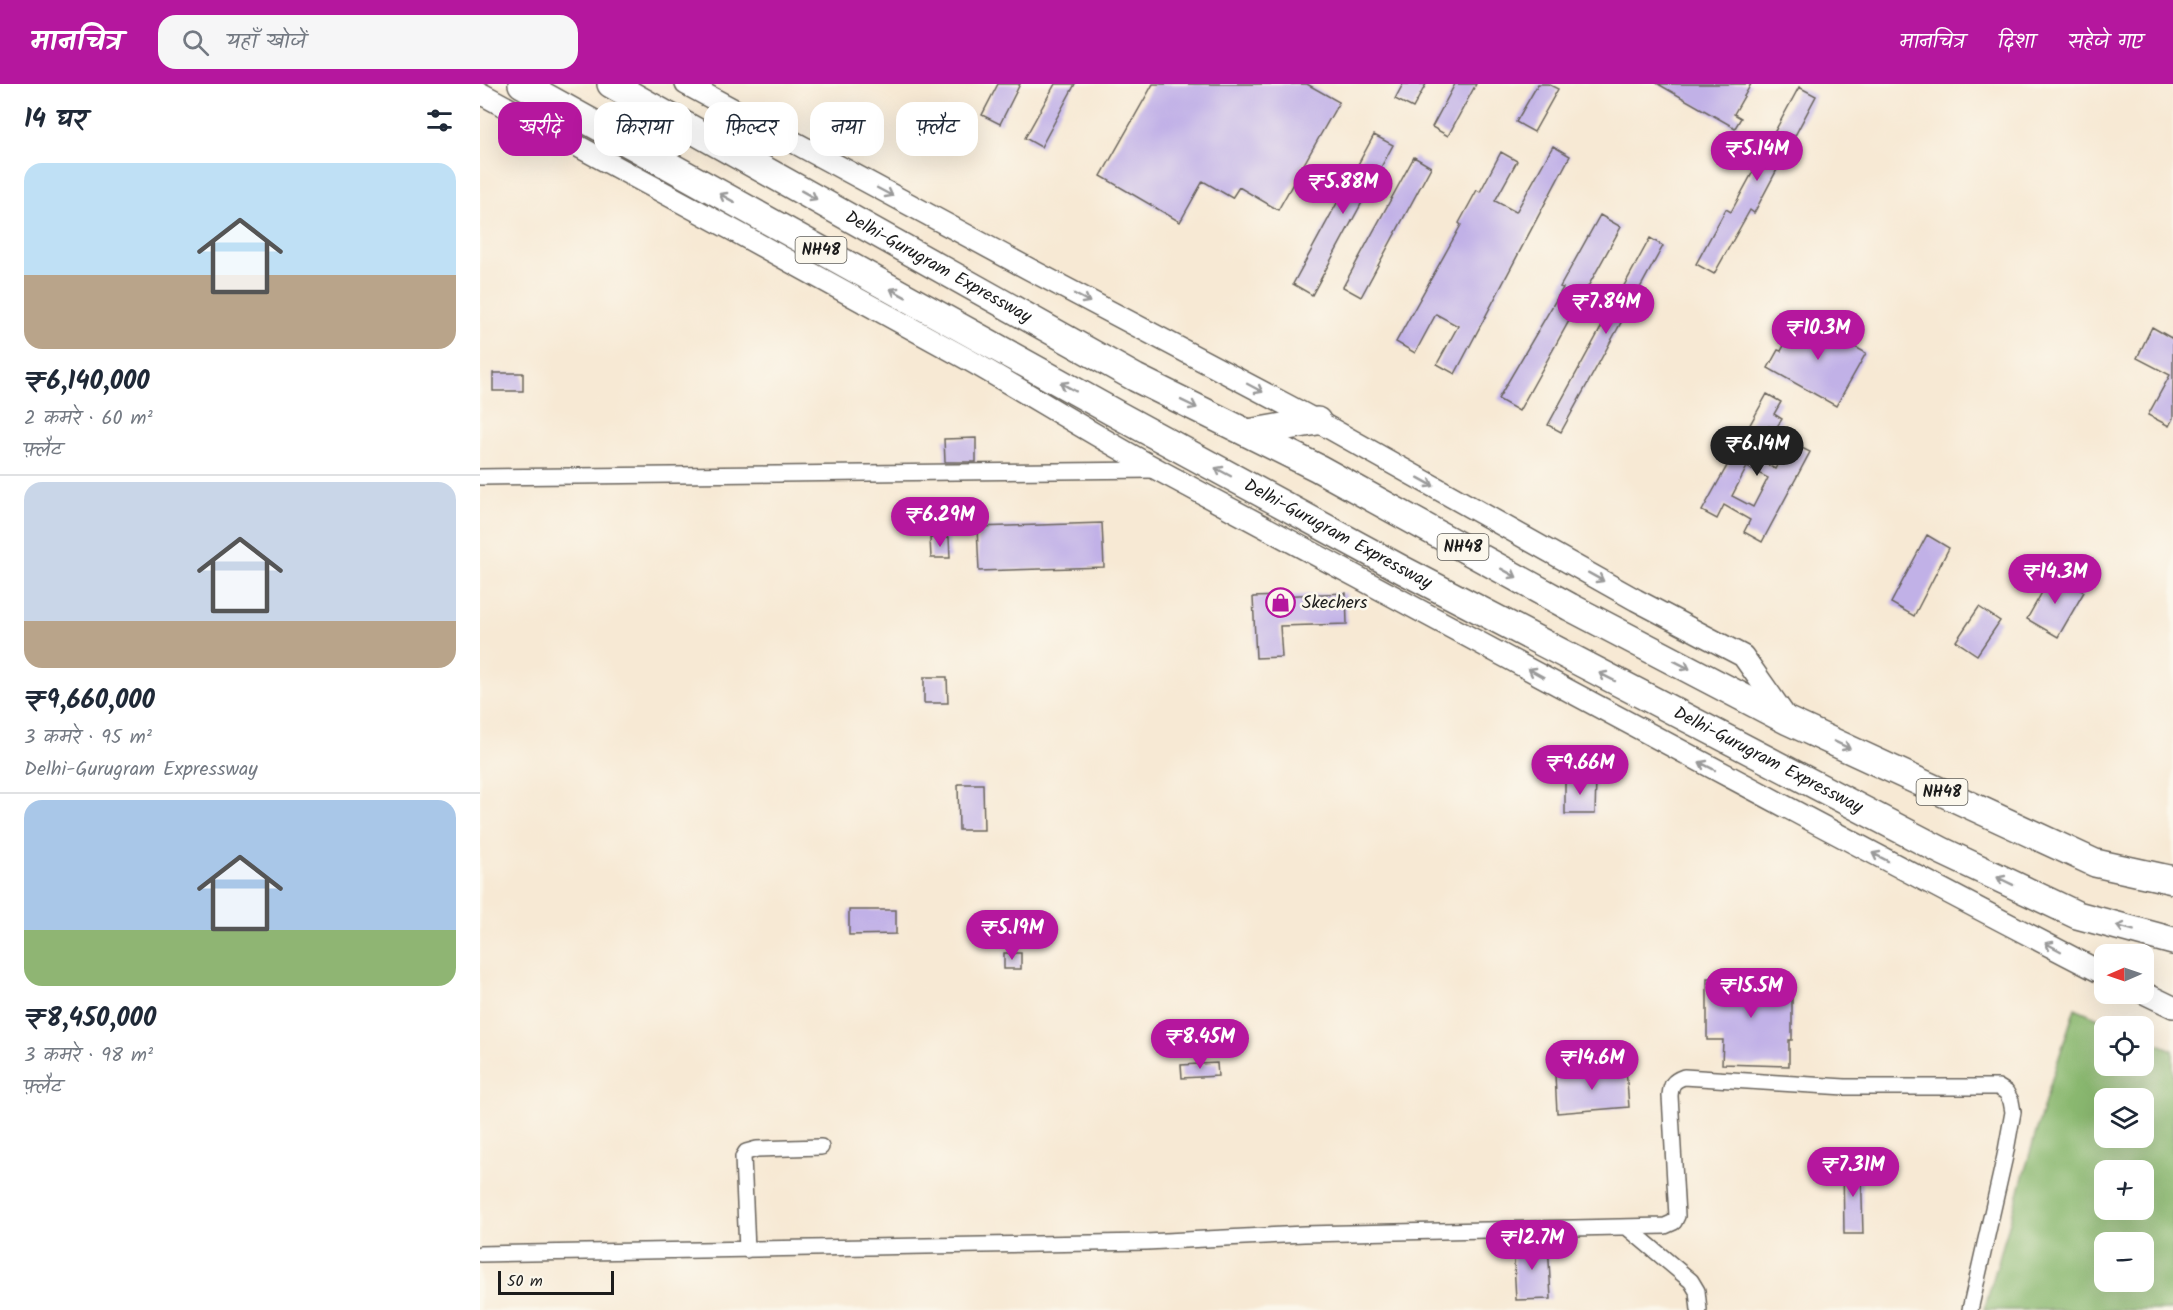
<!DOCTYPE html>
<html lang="hi">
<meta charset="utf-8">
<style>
:root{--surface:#fff;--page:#f6f6f7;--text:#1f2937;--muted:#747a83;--line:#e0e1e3;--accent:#b5179e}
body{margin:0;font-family:Kalam,"Playpen Sans Deva",sans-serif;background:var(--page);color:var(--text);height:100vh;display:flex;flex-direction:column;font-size:22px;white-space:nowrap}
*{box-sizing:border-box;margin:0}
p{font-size:20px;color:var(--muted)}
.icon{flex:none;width:33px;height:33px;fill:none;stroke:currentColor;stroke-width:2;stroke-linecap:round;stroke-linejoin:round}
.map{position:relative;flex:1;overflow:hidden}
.drawer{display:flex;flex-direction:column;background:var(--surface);width:480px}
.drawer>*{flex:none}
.hud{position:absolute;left:18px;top:18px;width:570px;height:54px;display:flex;gap:12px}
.needle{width:39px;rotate:268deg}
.controls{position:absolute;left:1614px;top:860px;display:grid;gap:12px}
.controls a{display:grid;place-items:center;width:60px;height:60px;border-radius:12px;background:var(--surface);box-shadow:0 6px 24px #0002;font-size:30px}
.scale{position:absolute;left:18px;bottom:15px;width:116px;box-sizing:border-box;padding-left:6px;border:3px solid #1c1c1c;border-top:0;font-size:16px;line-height:21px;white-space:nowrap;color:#1c1c1c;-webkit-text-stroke:4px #fbf7ec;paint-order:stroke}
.price{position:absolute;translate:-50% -51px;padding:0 14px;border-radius:21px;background:var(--accent);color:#fff;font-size:20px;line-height:39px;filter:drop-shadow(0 2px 3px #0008)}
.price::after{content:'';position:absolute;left:50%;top:36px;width:18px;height:14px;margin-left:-9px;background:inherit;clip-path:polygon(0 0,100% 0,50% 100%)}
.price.on{background:#222;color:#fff}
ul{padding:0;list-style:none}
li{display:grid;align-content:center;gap:12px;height:318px;padding:0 24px}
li+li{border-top:2px solid var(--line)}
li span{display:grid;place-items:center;height:186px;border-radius:18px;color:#555}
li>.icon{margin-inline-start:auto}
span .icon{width:108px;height:108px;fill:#fffc;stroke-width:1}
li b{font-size:26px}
h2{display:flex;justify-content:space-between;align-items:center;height:72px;padding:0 24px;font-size:26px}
.tag{padding:0 21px;border-radius:18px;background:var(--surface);box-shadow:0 6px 24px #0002;font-size:21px;line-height:54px}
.tag.on{background:var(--accent);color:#fff}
header{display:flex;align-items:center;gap:36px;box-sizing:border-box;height:84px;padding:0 30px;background:var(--accent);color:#fff}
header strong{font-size:28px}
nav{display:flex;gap:33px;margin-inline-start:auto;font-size:21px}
.search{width:420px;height:54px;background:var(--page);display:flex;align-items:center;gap:15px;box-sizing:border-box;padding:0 21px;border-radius:18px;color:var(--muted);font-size:22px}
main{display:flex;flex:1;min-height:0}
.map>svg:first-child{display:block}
</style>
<header>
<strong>मानचित्र</strong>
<div class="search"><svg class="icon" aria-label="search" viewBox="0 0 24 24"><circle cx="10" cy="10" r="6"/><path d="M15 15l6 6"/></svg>यहाँ खोजें</div>
<nav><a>मानचित्र</a><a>दिशा</a><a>सहेजे गए</a></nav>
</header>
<main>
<section class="drawer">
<h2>14 घर<svg class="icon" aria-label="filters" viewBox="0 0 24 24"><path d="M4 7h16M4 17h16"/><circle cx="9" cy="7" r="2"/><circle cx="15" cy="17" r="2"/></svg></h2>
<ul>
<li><span style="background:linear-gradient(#bfe0f5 60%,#b9a48a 0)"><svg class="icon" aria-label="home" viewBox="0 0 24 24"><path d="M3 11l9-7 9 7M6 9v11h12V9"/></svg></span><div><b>₹6,140,000</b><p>2 कमरे · 60 m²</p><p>फ़्लैट</p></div></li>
<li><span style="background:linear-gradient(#c9d6e8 75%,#b9a48a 0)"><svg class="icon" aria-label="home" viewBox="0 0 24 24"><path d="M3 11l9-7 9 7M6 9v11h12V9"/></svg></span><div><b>₹9,660,000</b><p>3 कमरे · 95 m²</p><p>Delhi-Gurugram Expressway</p></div></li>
<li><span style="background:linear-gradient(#a9c7e8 70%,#8fb573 0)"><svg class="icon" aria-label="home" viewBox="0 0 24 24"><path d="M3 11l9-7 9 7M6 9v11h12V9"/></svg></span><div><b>₹8,450,000</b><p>3 कमरे · 98 m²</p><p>फ़्लैट</p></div></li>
</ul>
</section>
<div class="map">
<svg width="1693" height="1226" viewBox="0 0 1693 1226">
<rect width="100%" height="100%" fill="#fbf7ec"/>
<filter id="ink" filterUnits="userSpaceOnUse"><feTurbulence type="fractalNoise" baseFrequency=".0167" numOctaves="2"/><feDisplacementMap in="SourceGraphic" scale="12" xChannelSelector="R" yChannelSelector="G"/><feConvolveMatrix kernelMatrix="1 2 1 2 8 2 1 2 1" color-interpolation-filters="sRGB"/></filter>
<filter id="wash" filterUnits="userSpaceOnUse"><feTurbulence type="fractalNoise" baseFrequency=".008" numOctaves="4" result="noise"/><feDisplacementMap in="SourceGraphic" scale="24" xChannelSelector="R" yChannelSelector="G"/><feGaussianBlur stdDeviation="1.35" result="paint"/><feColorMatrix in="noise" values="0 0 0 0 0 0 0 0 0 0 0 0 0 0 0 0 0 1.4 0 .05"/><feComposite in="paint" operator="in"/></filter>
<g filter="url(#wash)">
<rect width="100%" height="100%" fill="#f7e9d4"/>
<path fill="#8ab870" stroke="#536a46" stroke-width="1.5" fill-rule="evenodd" d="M1595,924l42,18h-13v39h40v-27l29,12v260h-189l65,-222zM1624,1014h40v39h-40zM1624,1086h40v39h-40zM1624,1158h40v39h-40z"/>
<g id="blocks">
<path fill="#c1b1e7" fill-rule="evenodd" d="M518,0h22l-20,40 -18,-9z
M575,0h20l-34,63 -16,-9z
M673,0h154l32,18 -61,108 -39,-23 -7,11 -29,-17 -23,41 -79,-46z
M923,0h23l-13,24 -18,-9z
M975,0h21l-28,52 -16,-9z
M1058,0h10l10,5 -24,43 -18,-10z
M1178,0h93l-17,30 7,4 -6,10z
M1319,3l17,9 -62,117 -4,-3 -36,64 -18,-10 30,-55 5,3z
M894,51l19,10 -81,150 -19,-11z
M1073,62l17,10 -115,218 -18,-10 21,-38 -22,-12 -21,39 -19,-11 65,-117 -2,-2 18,-33 3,2 21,-40 16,9 -22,40 21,11z
M934,73l17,10 -70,130 -18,-10z
M1120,131l21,12 -102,184 -21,-12 65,-111 -3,-1z
M1170,154l13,8 -102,186 -13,-7z
M1320,232l66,37 -30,53 -68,-38 10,-18 3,1z
M1672,243l21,12v79l-4,8 -21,-11 22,-40 -33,-17z
M13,289h30v18h-30z
M1287,310l14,8 -7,12 8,5 -7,11 -6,-4 -17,30 23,13 15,-27 20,10 -48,90 -18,-10 6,-12 -26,-15 -7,14 -15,-8zM1267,383l21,11 -15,29 -21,-11z
M496,354v24h-31l-1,-23z
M622,439l2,44 -125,4 -2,-44z
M1447,451l22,13 -35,68 -23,-13z
M469,453l1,21h-19l-1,-20z
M1573,489l31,19 -26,45 -31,-18z
M866,509l1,31 -67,2 2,31 -26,1 -3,-61z
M1499,523l21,14 -23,34 -21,-14z
M444,593h23l1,26h-24z
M1085,695h31l-1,35h-30z
M478,700h25l1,46h-25z
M369,826h47v24l-47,1z
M524,869h17v16h-17z
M1227,894h85v62h-3v26l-67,-2 1,-24h-16z
M737,979l1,13 -36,2 -1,-13z
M1146,985l3,38 -72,6 -2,-38z
M1363,1078h18l2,72h-19z
M1068,1157l3,58 -35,1 -3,-57z"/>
</g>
</g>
<g filter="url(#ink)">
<use href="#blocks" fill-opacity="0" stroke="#69645c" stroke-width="1.5"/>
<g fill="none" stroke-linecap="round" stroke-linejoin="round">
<defs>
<path id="minor" d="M0,393l675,-7
M1148,1144l63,53 6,10 2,19
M267,1166l-4,-93 3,-5 11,-3 64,-2
M0,1170l666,-12 158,-8 361,-8 9,-4 3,-6 -7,-120c1,-12 3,-15 14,-19l161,10h153l8,5 5,9 2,11 -8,44 -35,154"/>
<path id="secondary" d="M206,0l345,186 286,151 319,179 107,56 45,64
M0,9c163,88 327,177 489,267 65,37 127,77 193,112 313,168 626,338 942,502
M1664,909l29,14"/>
<g id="motorway">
<path id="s1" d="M42,0l598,332 283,154 539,281 135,64 96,26"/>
<path id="s2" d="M131,0l525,294 182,90 252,139 218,114 307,142 78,17"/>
<path d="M768,349l69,-12"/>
</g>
</defs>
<use href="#minor" stroke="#69645c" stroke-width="18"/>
<use href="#secondary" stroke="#69645c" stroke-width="24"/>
<use href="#motorway" stroke="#69645c" stroke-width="30"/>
<use href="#minor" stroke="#fff" stroke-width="15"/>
<use href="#secondary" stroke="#fff" stroke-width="21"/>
<use href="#motorway" stroke="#fff" stroke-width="27"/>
</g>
<defs><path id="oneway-shaft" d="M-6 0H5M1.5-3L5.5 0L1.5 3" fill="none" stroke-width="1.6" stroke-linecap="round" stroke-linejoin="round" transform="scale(1.5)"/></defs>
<g stroke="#999">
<use href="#oneway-shaft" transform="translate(405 108) rotate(28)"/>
<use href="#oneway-shaft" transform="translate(329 111) rotate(29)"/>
<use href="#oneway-shaft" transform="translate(247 114) rotate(-151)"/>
<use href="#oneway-shaft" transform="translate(418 209) rotate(-151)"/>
<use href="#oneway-shaft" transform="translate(602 214) rotate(28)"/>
<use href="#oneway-shaft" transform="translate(588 303) rotate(-151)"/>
<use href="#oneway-shaft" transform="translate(775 304) rotate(28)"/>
<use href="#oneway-shaft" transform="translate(709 320) rotate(26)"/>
<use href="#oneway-shaft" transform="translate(743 388) rotate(-152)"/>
<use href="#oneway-shaft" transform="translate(946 398) rotate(29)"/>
<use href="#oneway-shaft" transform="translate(1029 489) rotate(29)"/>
<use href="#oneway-shaft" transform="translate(1116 493) rotate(29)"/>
<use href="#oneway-shaft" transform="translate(1202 581) rotate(27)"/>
<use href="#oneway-shaft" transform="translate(1056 589) rotate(-151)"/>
<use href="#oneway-shaft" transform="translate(1127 593) rotate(-153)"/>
<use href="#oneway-shaft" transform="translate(1362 661) rotate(25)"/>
<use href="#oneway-shaft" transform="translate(1227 682) rotate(-153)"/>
<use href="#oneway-shaft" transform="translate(1400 773) rotate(-153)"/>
<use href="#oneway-shaft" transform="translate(1525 797) rotate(-154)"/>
<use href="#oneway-shaft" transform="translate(1645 844) rotate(-165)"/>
<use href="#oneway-shaft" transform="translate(1573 863) rotate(-152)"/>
</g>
</g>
<defs>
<symbol id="shop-ring" viewBox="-11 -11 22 22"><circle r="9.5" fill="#fbf7ec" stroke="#b5179e" stroke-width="1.5"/><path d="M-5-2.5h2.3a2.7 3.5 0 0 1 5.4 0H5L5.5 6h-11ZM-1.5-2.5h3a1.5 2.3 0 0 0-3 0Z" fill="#b5179e"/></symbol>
</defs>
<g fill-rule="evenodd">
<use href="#shop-ring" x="784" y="502" width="33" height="33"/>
</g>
<g text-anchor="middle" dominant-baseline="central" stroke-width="5" stroke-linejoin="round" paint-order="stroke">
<g fill="#fbf7ec" stroke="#5f5e5a" stroke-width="1.5">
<rect x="315.5" y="153" width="51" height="26" rx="4.5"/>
<rect x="957.5" y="450" width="51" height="26" rx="4.5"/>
<rect x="1436.5" y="695" width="51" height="26" rx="4.5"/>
</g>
<g font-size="16" font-weight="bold" fill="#1c1c1c">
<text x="341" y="166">NH48</text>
<text x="983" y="463">NH48</text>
<text x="1462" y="708">NH48</text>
</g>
<g font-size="18" fill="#1c1c1c" stroke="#fbf7ec">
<text stroke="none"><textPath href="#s2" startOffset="375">Delhi-Gurugram Expressway</textPath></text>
<text stroke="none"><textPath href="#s1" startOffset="932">Delhi-Gurugram Expressway</textPath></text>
<text stroke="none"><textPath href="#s1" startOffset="1418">Delhi-Gurugram Expressway</textPath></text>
</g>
<g font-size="18" fill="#1c1c1c" stroke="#fbf7ec" text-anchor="start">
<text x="822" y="519">Skechers</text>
</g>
</g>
</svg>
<div class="controls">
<a><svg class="needle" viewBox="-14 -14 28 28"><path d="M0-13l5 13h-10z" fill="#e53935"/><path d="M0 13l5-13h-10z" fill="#747a83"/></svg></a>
<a><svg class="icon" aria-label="locate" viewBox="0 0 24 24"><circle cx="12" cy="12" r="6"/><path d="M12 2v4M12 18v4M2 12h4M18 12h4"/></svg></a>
<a><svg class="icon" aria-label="layers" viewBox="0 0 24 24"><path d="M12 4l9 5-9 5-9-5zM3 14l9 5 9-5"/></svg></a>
<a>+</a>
<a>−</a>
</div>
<div class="scale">50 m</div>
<b class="price" style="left:1277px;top:98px">₹5.14M</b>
<b class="price" style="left:863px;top:131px">₹5.88M</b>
<b class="price" style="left:1126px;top:251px">₹7.84M</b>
<b class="price" style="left:1338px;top:277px">₹10.3M</b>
<b class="price on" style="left:1277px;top:393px">₹6.14M</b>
<b class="price" style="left:460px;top:464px">₹6.29M</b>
<b class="price" style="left:1575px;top:521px">₹14.3M</b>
<b class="price" style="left:1100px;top:712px">₹9.66M</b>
<b class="price" style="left:532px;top:877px">₹5.19M</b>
<b class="price" style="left:1271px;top:935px">₹15.5M</b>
<b class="price" style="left:720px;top:986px">₹8.45M</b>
<b class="price" style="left:1112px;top:1007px">₹14.6M</b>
<b class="price" style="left:1373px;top:1114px">₹7.31M</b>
<b class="price" style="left:1052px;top:1187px">₹12.7M</b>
<div class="hud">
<a class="tag on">खरीदें</a>
<a class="tag">किराया</a>
<a class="tag">फ़िल्टर</a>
<a class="tag">नया</a>
<a class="tag">फ़्लैट</a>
</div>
</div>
</main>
